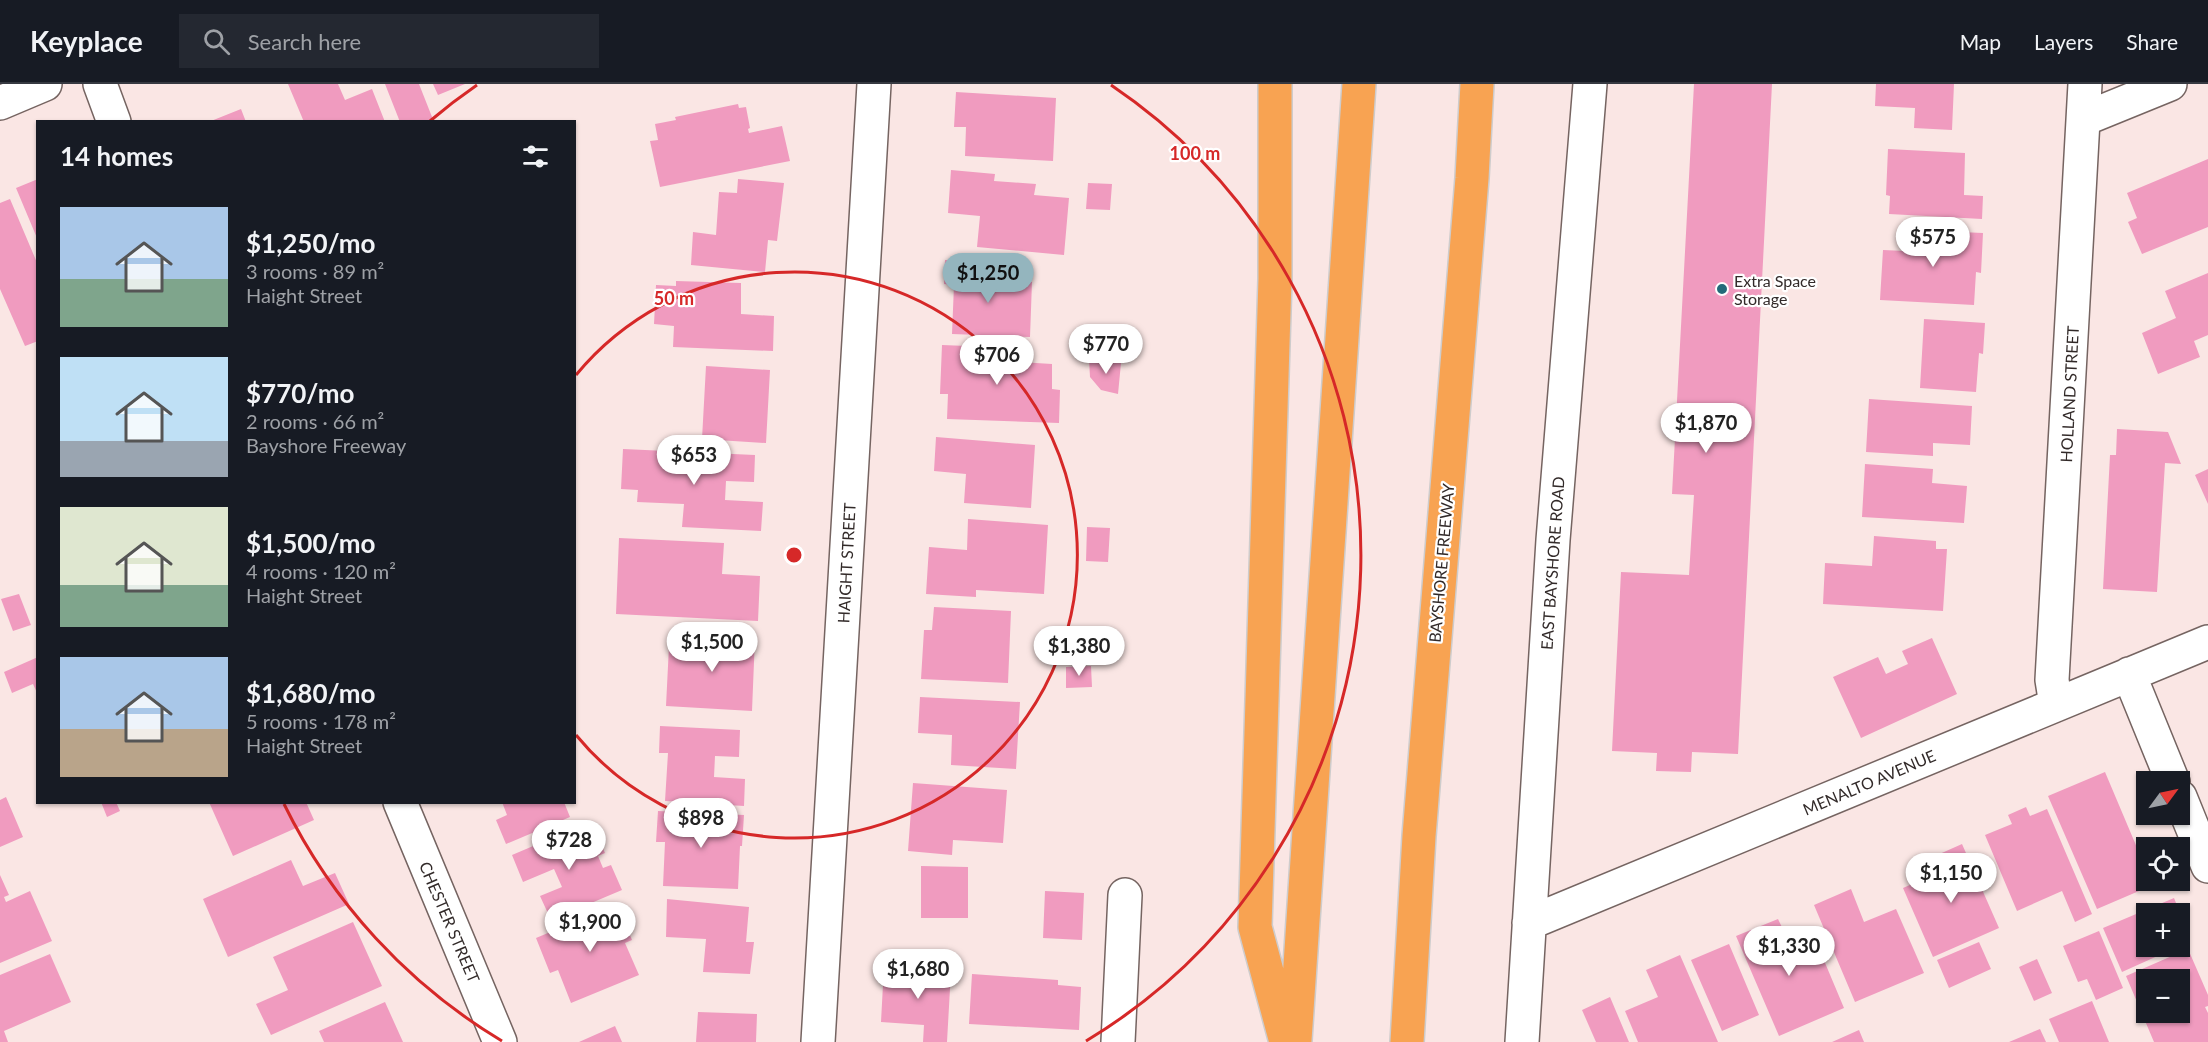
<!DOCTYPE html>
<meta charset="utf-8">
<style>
:root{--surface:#171b24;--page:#242831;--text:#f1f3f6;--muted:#9ea1a6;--line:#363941;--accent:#94b5be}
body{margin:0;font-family:Lato,sans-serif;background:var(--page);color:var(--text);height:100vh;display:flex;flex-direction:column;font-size:22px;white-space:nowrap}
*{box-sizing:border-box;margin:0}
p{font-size:20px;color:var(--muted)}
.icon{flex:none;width:33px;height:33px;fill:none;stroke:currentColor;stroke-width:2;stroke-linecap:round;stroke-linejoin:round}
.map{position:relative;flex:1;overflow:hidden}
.side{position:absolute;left:36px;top:36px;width:540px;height:684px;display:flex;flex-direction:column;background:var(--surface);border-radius:0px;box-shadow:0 2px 4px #0004}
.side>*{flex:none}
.needle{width:39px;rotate:57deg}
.fabs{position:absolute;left:2136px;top:687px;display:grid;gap:12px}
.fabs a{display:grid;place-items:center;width:54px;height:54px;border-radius:0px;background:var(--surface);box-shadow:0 2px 4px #0004;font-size:30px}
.price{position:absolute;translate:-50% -51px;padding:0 14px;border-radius:21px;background:#fff;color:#222;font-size:20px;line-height:39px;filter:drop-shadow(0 2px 3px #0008)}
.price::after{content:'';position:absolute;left:50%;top:36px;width:18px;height:14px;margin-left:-9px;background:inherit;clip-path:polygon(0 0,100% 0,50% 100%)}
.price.active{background:var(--accent);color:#111}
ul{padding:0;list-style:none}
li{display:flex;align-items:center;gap:18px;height:150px;padding:0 24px}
li span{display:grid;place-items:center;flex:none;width:168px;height:120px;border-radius:0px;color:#555}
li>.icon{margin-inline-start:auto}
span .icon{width:72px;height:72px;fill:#fffc;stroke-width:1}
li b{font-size:26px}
h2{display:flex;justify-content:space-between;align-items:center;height:72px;padding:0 24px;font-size:26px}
header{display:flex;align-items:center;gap:36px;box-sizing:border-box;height:84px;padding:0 30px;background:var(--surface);border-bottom:2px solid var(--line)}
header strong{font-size:28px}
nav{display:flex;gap:33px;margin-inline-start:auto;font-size:21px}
.search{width:420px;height:54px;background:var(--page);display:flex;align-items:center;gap:15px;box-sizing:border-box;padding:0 21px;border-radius:0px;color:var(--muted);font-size:22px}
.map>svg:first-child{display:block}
</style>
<header>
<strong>Keyplace</strong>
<div class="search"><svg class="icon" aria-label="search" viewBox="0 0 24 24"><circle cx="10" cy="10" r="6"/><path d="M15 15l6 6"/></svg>Search here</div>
<nav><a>Map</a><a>Layers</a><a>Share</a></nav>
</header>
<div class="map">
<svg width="2208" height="958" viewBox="0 0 2208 958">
<rect width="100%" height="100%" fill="#fae6e4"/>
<path fill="#f09bbf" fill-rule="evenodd" d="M288,0h50l7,16 27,-11 13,33h-81z
M385,0h34l15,38h-34z
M433,0h32l-27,11z
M1694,0h78l-34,670 -46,-2 -1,20 -35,-1 1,-18 -45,-2 9,-179 68,3 5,-80 -22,-1z
M1876,0h78l-2,46 -38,-2 1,-20 -40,-2z
M956,8l100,6 -3,63 -88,-5 1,-29h-12z
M738,20l1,4 7,-1 4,21 -2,1 1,4 33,-7 8,35 -130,26 -10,-46 8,-1 -3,-16 21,-4 -1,-3z
M241,25l5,13h-35v-1z
M1888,65l77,4 -1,42 19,1 -1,23 -93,-5 1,-18 -4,-1z
M2208,75v68l-66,27 -14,-32 9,-4 -10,-25z
M951,86l44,4 -1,7 42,3 -2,11 35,3 -5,57 -87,-8 3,-31 -32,-3z
M38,95v59h-1l-21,-50z
M738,95l46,4 -7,58 -9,-1 -3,32 -74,-7 2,-33 23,3 3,-43 18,1z
M1088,99l24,1 -2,26 -24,-1z
M10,115l28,66v76l-13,5 -25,-57v-86z
M1915,146l68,3 -2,40 -5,-1 -2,33 -94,-5 3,-50 22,1 1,-19 9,1z
M945,176l29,2v18l58,2 -2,55 -78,-3 2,-49 -10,-1z
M2208,189v62l-14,6 6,16 -42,17 -16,-41 34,-15 -11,-27z
M676,197l65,2v31l33,2 -1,35 -100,-4 1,-21 -20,-2 2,-39 20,1z
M1924,235l61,4 -2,31 -4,-1 -3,39 -56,-4z
M942,261l78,3v14l32,2v25l8,1 -1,33 -112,-4 1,-25h-8z
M1089,276l32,3 -3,31 -17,-4 -11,-13z
M706,282l64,4 -4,73 -64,-4z
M1869,315l103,7 -2,39 -37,-2v13l-67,-4z
M2117,345l51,3 13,32 -16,-1 -8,129 -54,-3 7,-134h6z
M936,353l99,8 -4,63 -67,-5 2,-29 -32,-3z
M623,365l132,6 -1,27 -28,-1 -1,19 38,2 -2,29 -79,-4 2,-23 -47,-2 1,-12 -17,-1z
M1865,380l68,5 -1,14 35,3 -3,37 -102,-6z
M2208,385v35l-13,-29z
M968,435l80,6 -4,69 -68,-4v7l-50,-3 3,-47 38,3z
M1087,443l23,1 -2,34 -22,-1z
M1874,452l62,5v8h11l-4,62 -120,-7 2,-41 47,3z
M619,454l105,5 -2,31 38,2 -2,45 -142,-7z
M19,510l12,31 -18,6 -12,-32z
M934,523l77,4 -3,72 -87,-4 3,-49h8z
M694,550l61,3 -3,74 -86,-5 3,-60 25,1z
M1932,554l25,56 -96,44 -28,-61 45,-20 8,17 22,-10 -6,-13z
M38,573v38l-5,-11 -21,9 -8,-21z
M1091,582l1,21 -26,1v-21z
M920,613l100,5 -4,67 -65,-4 1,-30 -34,-2z
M660,642l80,4 -1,27 -24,-1 -1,21 31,2 -1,27 -79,-5 3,-48h-9z
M2105,688l41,97v11h5l2,5 -56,24 -49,-113z
M913,699l94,7 -4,53 -50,-3 -1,15 -44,-4z
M6,713l17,40 -23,10v-47z
M101,718h15l4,9 -13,6z
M209,718h97l8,18 -81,36z
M502,718h62l6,15 -64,27 -10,-24 11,-5z
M2026,723l4,9 17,-7 45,105 -17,8 -13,-31 -45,20 -32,-76 27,-11 -4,-9z
M658,727l86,4 -2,31h-2l-2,43 -75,-3 2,-44h-9z
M585,740l8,18 6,-2 6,13 -7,3 5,12 8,-3 11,25 -71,30 -11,-24 22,-9 -8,-18 -31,13 -11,-27z
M1962,760l37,84 -66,29 -30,-69 39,-17 -7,-15z
M291,776l12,26 32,-13 14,31 -121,53 -25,-58z
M921,782l47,1v51h-47z
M0,791l9,20 -5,2 2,5 24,-11 22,50 -52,22z
M1851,805l13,33 32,-13 28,64 -69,29 -41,-97z
M1045,807l39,2 -2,47 -39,-2z
M2174,814l15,37 -9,4v-25h-34v32h13l3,8 -40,18 -19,-44z
M667,815l82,8 -3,35h8l-4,32 -47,-2 3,-33 -40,-2z
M617,820l15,36 -7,3 14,32 -68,28 -13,-33 -8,3 -14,-35z
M1778,835l14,29 23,-9 29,69 -65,28 -43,-100z
M353,838l29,64 -111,49 -15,-31 32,-14 -15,-33z
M2099,847l24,57 -27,12 -9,-21 -9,3 -15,-36z
M1979,858l12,27 -42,19 -12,-28z
M1729,860l30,71 -37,16 -31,-71z
M2188,865l20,46v11l-3,1 3,6v29h-54l-28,-66zM2146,896h34v32h-34z
M50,870l21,48 -67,29 4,11h-8v-67z
M1680,871l38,87h-80l-13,-31 33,-14 -12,-27z
M2037,875l15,34 -18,8 -15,-34z
M884,882l67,5 -4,71h-24l1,-17 -43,-3z
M972,890l86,6v5l23,2 -2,43 -110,-6z
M1610,913l19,45h-33l-14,-32z
M2092,917l17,41h-50l-10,-23z
M385,918l18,40h-79l-5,-11z
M698,928l59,2 -1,28h-60z
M615,942l7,16h-43z
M2040,945l6,13h-37z
M1859,946l5,12h-32z"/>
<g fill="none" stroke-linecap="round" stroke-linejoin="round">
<defs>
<path id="minor" d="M100,0l14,38
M0,19l45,-19
M2084,35l86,-35
M2129,590l44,108
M2056,621l-4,-25 33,-596
M2180,713l28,69
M400,718l100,240
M1529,839l679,-281
M818,958l56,-958
M1118,958l7,-147
M1522,958l31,-502 37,-456"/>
<path id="highway" d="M1275,0v195l-20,648 31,115
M1295,956l64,-956
M1407,958l12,-206 53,-658 5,-94"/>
</defs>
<use href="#minor" stroke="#756461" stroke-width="36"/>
<use href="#highway" stroke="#cecccc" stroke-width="36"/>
<use href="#minor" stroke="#fff" stroke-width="33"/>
<use href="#highway" stroke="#f8a352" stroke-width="33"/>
</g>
<g fill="none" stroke="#d62828" stroke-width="3">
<path d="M576 291A283 283 0 1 1 576 651"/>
<path d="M502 957A567 567 0 0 1 284 720M430 37A567 567 0 0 1 477 1M1111 1A567 567 0 0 1 1086 957"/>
</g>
<circle fill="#236a79" stroke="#fff" stroke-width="2" cx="1722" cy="205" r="6"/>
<g text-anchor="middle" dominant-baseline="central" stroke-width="4.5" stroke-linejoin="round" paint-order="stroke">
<g font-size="16" fill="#322a29" stroke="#fff" text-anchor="start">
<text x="1734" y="196">Extra Space<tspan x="1734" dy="18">Storage</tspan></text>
</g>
<g font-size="16" fill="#322a29" stroke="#fff">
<text transform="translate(2069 310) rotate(-87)">HOLLAND STREET</text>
<text transform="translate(846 479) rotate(-87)">HAIGHT STREET</text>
<text transform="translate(1441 479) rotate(-85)">BAYSHORE FREEWAY</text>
<text transform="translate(1552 479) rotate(-86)">EAST BAYSHORE ROAD</text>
<text transform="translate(1869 698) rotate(-23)">MENALTO AVENUE</text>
<text transform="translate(450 838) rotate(67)">CHESTER STREET</text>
</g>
</g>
<circle cx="794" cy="471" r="9" fill="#d62828" stroke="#fff" stroke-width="3"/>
<g font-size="18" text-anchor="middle" font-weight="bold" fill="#d62828" stroke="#fff" stroke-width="4.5" stroke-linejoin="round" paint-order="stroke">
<text x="1195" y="76">100 m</text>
<text x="674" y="221">50 m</text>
</g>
</svg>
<div class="fabs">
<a><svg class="needle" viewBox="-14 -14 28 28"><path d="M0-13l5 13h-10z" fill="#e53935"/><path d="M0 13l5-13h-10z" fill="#9ea1a6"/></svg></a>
<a><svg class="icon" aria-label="locate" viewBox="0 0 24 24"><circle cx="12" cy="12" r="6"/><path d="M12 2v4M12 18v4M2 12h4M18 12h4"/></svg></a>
<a>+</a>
<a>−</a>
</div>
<b class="price" style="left:1933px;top:184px">$575</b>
<b class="price active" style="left:988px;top:220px">$1,250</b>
<b class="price" style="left:1106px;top:291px">$770</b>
<b class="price" style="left:997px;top:302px">$706</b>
<b class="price" style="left:1706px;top:370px">$1,870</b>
<b class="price" style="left:694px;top:402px">$653</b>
<b class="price" style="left:712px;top:589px">$1,500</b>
<b class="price" style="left:1079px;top:593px">$1,380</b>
<b class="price" style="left:701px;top:765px">$898</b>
<b class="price" style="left:569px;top:787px">$728</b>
<b class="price" style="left:1951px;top:820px">$1,150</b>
<b class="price" style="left:590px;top:869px">$1,900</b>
<b class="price" style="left:1789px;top:893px">$1,330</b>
<b class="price" style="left:918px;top:916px">$1,680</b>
<section class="side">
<h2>14 homes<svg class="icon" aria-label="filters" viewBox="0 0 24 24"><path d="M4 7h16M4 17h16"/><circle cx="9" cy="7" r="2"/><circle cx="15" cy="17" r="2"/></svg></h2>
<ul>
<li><span style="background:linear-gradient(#a9c7e8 60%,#7fa58c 0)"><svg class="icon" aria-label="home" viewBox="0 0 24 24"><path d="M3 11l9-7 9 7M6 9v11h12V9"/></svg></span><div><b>$1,250/mo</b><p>3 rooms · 89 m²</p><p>Haight Street</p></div></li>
<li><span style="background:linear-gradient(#bfe0f5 70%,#9aa5b1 0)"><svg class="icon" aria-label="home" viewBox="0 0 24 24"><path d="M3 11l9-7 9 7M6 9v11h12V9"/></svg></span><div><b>$770/mo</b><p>2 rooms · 66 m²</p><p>Bayshore Freeway</p></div></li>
<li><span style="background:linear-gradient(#dfe7d0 65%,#7fa58c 0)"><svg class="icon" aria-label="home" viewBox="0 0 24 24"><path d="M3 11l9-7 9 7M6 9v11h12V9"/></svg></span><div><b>$1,500/mo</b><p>4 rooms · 120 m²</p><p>Haight Street</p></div></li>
<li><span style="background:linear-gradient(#a9c7e8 60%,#b9a48a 0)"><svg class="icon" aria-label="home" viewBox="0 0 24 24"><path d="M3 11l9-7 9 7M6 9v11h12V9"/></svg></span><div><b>$1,680/mo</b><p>5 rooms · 178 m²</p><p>Haight Street</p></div></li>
</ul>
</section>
</div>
